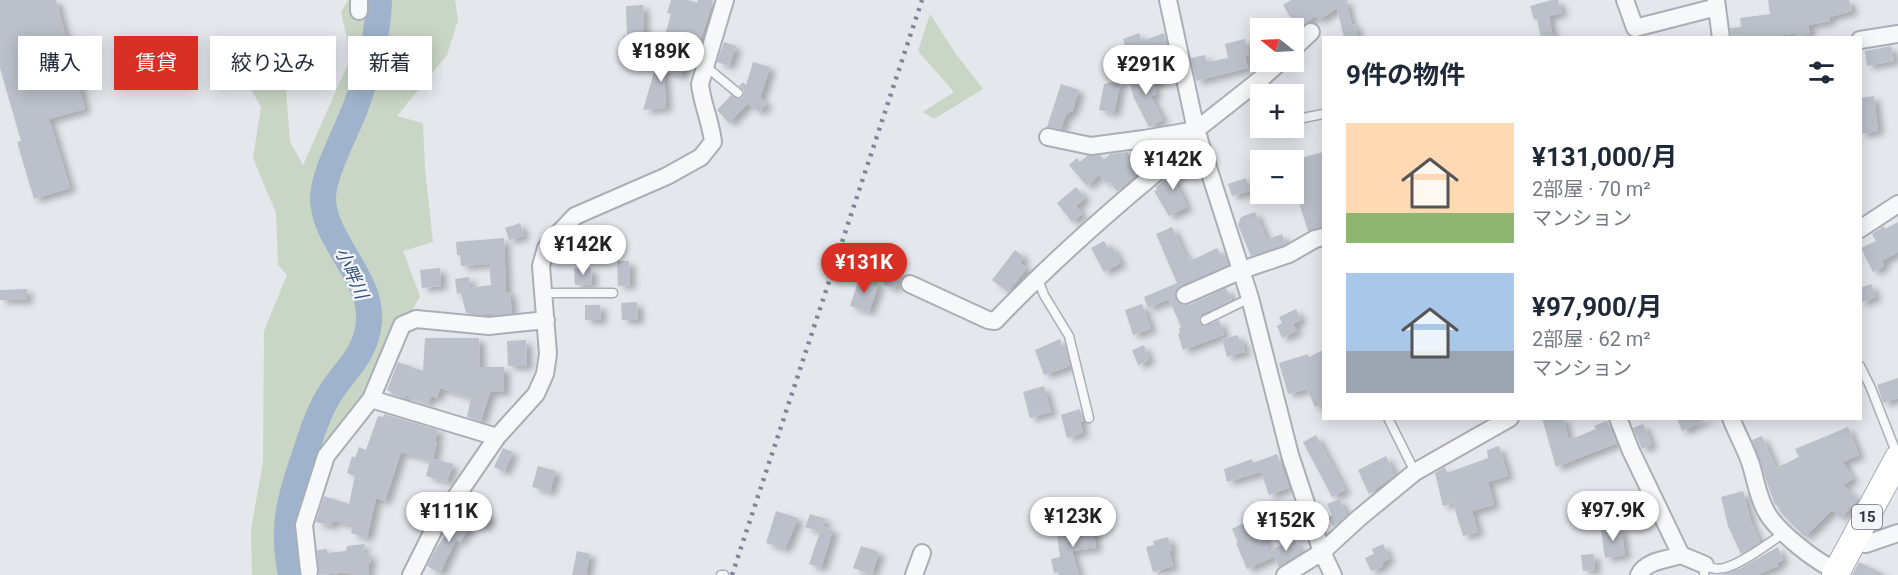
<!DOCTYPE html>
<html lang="ja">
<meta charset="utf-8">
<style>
:root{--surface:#fff;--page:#f2f2f3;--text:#1f2937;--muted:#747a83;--accent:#d93025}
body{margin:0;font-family:Roboto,"Noto Sans JP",sans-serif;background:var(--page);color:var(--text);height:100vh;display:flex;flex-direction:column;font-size:22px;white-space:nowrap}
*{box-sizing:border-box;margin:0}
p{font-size:20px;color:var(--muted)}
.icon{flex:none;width:33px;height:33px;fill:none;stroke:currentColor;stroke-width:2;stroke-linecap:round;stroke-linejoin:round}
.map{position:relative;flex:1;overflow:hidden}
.side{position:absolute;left:1322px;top:36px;width:540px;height:384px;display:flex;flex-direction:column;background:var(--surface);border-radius:0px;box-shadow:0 3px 15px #0003}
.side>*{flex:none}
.top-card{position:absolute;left:18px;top:36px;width:570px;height:54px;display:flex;gap:12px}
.needle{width:39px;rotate:288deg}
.buttons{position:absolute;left:1250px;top:18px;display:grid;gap:12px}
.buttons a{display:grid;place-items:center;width:54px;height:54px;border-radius:0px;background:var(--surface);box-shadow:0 3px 15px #0003;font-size:30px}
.price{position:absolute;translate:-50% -51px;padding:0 14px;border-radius:21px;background:#fff;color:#222;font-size:20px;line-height:39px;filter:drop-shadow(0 2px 3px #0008)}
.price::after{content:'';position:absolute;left:50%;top:36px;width:18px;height:14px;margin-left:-9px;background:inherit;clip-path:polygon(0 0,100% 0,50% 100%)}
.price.on{background:var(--accent);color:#fff}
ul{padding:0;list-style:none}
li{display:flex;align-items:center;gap:18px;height:150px;padding:0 24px}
li span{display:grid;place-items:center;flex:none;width:168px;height:120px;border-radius:0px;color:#555}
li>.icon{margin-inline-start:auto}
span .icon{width:72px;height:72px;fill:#fffc;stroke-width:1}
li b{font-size:26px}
h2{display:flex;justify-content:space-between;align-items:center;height:72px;padding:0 24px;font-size:26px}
.pill{padding:0 21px;border-radius:0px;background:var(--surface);box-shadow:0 3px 15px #0003;font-size:21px;line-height:54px}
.pill.on{background:var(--accent);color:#fff}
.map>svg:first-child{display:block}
</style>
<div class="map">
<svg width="1898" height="575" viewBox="0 0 1898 575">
<defs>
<filter id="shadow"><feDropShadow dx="6" dy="4" stdDeviation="3" flood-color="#0004"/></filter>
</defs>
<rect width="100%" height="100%" fill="#e4e7ec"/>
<path fill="#c9d6c5" d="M348,0h107l3,20 -11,35 -50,61 26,7 2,45 8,74 -30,9 17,45 -54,99 -49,57 -22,77 5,46h-48l-1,-46 12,-67 1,-131 23,-56 -9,-10 -2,-52 -23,-55 8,-51 -15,-26 39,-5 5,66 13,23 48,-108 -10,-45z
M930,14l26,40 27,35 -49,30 -11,-7 31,-20 -36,-41z"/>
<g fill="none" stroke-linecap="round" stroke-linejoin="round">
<path stroke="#9fb4cc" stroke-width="26" d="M291,575c-10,-49 -1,-78 15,-124 7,-22 14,-43 27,-62 16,-23 33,-36 36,-67 4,-43 -44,-80 -46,-122 -1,-25 24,-69 33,-94 12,-33 22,-71 23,-106"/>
</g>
<path fill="#bbc0ca" filter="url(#shadow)" d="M0,0h56l29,109 -36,10 21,69 -36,11 -17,-57 4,-1 -21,-73z
M671,0h17l9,3 1,-3h15l-12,39 -3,-2 -4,12 -4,-1 -1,4 -15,-5 3,-8 -12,-4 6,-21 -4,-1z
M1291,0h58l-4,3 1,-1 6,23 3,-1 3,14h-14l-7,-30 -18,12 -3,-4 -19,12 -14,-23z
M1552,0h6l4,13 -13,3 4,22h-12l-4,-19 -3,1 -4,-14z
M1768,0h81l3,11 -22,6v4l-22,4 2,9 -13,2v-3l-35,5h-31l-1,-10 11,-1 -1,-9 30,-4z
M643,5l1,29h-17l-1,-28z
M1139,33l3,8 22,-8 3,13 -37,13 -7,-20z
M1245,39l4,16 -4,1 3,12 -52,13 -5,-23 14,-3 2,7 21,-4 -3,-14z
M724,42l12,4 -7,20 -12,-4z
M1891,46l3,15 -27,5 -2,-15z
M659,55l26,10 -4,11 -17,-5 2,37 -23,2z
M753,62l17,5 -10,31 7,5 -8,9 -11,-9 -19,20 -12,-13 14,-15 7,4 5,-2 1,-6 -5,-5 4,-4 3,3z
M1158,71l2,11 -6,1 2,11 -5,2 12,24 -14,7 -16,-31 -4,-18z
M1121,80l-7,33 -15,-3 5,-26z
M1061,84l18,6 -7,22 -2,-1 -2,4h-2l-5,14 -14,-2z
M1874,96l4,35 -18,3v-36z
M1174,144l-57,47 -7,-9 -3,2 -8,-9 -12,11 -18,-21 8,-7 3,4 7,-6 13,-1 4,5 6,-6 17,-2 8,8 14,-11 5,4 10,-7z
M1323,152v75l-15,4 -15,-47v-24z
M1193,156l3,7 -22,16 13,28 -18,9 -15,-25 3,-1 -1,-3z
M1246,178l4,13 -18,5 -4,-12z
M1076,187l9,11 -9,8 6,8 -10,8 -15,-19z
M1255,212l12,28 15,-6 4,10 -35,12 -13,-31 3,-8z
M1898,222v30l-16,9 2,5 -11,6 -12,-24 15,-7 -4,-7 12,-8 1,3z
M520,223l4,13 -15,4 -4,-12z
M1172,227l14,30 2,-1 2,5 27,-13 11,17 -48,21 -5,8 3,9 5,2h6l37,-17 6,12 -30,14 -3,5 1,4 4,3 15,-6 5,15 -41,15 -5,-16 2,-1 -1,-5 2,-1 -12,-28 -21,9 -4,-11 33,-14 -21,-49z
M504,238l2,54h4l2,21 -21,2v-2l-11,2 -14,-2 -5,-20 -4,1 -2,-15 14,-2 1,11 21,-3 -2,-21 -28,2 -1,-11h-3l-1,-13z
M1104,241l4,7 4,-2 9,17 -17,9 -13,-24z
M1015,250l9,7 -4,6 7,5 -19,24 -16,-12z
M617,261h12l1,24 -12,1z
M440,268l1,18 -19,2 -2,-18z
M574,268h17l1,16 -17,1z
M887,272l12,4 -4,13 -12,-4z
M860,276l19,7 -10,29 -19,-6z
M1871,284l5,13 -16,6v-15z
M27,289v11h-27v-10z
M637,302l1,18h-16l-1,-17z
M1142,304l9,25 -18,6 -8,-25z
M585,305h15l1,15h-16z
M1296,309l5,11 -8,4 4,7 -15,7 -5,-12 5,-3 -3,-6z
M1238,335l1,5h3l3,12 -18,5 -5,-18z
M425,338h54l1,29h24v25h-14l-9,29 -14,-4 4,-19 -31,-10 -3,10 -6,-2 -3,7 -23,-8 -1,3 -13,-4v-2l-4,-2 11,-28 25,9z
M1060,339l2,7 3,-1 5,21 -26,9 -9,-25z
M526,340l1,26h-19l-1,-25z
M1144,345l5,15 -11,5 -6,-15z
M1323,350v53l-8,4 -8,-18 -19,5 -9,-31 29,-9 1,3z
M1898,378v20l-15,5 -6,-18z
M1044,386l7,26 -21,6 -7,-26z
M1080,409l3,12 -3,1 3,11 -16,5 -6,-23z
M384,414l54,16 -3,11 2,1 -4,17 20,5 -6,18 -21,-6 4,-16 -29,-8 -16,49 -9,-3 -9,40 -16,-5 2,-8 -20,-4 -2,5 -15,-4 8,-26 25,8 6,-28 -8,-3 5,-17 3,2 4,-11 7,3 12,-34 5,1z
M1542,418h21l6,22 27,-11 -2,-3 13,-5 10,22 -61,24z
M1677,418h32l-27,13z
M1643,424l9,20 -10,5 -9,-21z
M1848,427l11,28 -16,7 10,17 -10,6 15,14 -17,19 -9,-8 -27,27 -23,-23 -6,-10 -1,1 -23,-65 10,-4 14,32 23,-11 -4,-8z
M1316,435l29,55 -13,7 -29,-55z
M1499,446l9,30 -20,6 6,23 -22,6 6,21 -15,4 -10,-33 -10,3 -8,-33 10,-6 2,6 41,-15 -1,-8z
M503,448l10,4 -9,20 -10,-5z
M1277,454l12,34 -20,7 -8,-23 -34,10 -3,-13 28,-10 1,4z
M1386,456l9,19 -26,19 -11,-24z
M538,466l18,5 -6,21 -18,-5z
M1743,491l8,31 9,20 -19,12 -13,-28 -7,-29z
M1640,495l10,21 -3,1 2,3 -17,6 -8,-25z
M1339,499l8,16 -14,12 -5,-10 4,-2 -5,-11z
M478,509l13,7 -6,12 -14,-7z
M776,511l22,7 -13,31 -19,-6z
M462,512l6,4 -4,8 5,4 -9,14 -4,-3 -16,34 -13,-7 10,-19z
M810,514l16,5 -3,7 10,4 -12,38 -12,-4 11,-32 -15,-5z
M1252,519l6,14 3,-2 12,26 -26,12 -11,-26 2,-1 -6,-13z
M1093,524l3,24 -24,3 7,24h-20l-1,-3 -4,1 -3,-14 9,-2 -3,-24 11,-2 -1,-4z
M1621,527l4,28 -20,3 -4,-28z
M1168,537l4,13 -3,1 4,15 -20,6 -7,-25 8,-2 -1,-4z
M1294,539l7,13 -22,15 -8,-17z
M365,544l-3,10 7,-1 2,11h-3l1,11h-20v-3l-30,3 -2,-25 10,-1v4l19,-2 1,-5z
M1383,544l6,15 -7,4 1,3 -12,5 -6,-13 9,-4 -2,-5z
M861,546l18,6 -7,22 -19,-6z
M1778,547l5,13 -6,3 1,3 -21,9h-36l20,-7z
M577,551l13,3 -4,21h-14z
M1594,554l1,16 -12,1 -2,-16z
M1859,562l26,13h-33z"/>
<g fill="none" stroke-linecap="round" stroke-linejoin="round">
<defs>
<path id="service" d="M628,40l28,7 48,18 34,28
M1262,78l7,16
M1293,120l30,-6
M1037,277l7,18 25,41 20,82
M543,293h70
M1205,320l45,-22
M1860,366l10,20 28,71
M1388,418l27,54
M721,575h3
M1704,575l1,-10c5,3 12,5 19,3 16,-3 45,-25 60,-35"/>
<path id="minor" d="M1168,0l28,130 54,168 40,157 32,97 11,23
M1625,0l10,28 82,-21
M1716,0l5,38
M359,11v-11
M1860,40l38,-6
M1293,49l18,-17
M1048,137l43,9 53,-7 52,-9 66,-52 18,-16
M1860,229l38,-25
M910,284l78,36 7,1c64,-67 131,-125 204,-183
M1185,295l57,-25 47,-16 26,-15 8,-2
M371,399l126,38
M1618,418l13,33 50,104c-13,4 -36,6 -42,20
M1731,418c6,16 15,31 20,47 5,16 7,33 16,48 12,20 49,49 70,58
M1853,542l13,2 32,-11
M1681,555l24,10
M309,571l-5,-46 22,-69 45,-57 31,-74 14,-6 73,7 57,-6
M411,575l23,-46 63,-92 39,-43 9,-20 3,-20 -7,-88 5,-18 10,-12 19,-20 92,-40 34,-19 12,-15c-2,-20 -11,-38 -13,-58l25,-84
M914,575l8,-22
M1285,575l37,-23 37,-34 56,-46 95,-54"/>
<path id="primary" d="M1835,575l63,-117"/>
</defs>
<use href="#service" stroke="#a9aeb7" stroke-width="11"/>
<use href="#minor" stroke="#a9aeb7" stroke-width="20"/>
<use href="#primary" stroke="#a3abb8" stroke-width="28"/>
<use href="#service" stroke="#f7f8fa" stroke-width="8"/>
<use href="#minor" stroke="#f7f8fa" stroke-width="16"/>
<use href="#primary" stroke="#fff" stroke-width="26"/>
<path stroke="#7d8696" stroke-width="4.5" stroke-dasharray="3 6" stroke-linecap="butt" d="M732,575l190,-575"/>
</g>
<g text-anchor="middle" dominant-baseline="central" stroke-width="4.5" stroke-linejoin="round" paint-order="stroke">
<rect fill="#f4f6f9" stroke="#676e7b" stroke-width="1.5" x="1852" y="505" width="30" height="24" rx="4.5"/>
<g font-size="15" font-weight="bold" fill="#2b3445">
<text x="1867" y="517">15</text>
</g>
<g font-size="18" font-style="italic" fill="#34527a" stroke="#f4f6f9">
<text transform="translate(352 273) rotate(66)">小畔川</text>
</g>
</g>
</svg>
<div class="buttons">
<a><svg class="needle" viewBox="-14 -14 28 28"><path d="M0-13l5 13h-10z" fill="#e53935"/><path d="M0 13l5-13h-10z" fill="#747a83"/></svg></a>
<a>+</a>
<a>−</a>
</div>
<b class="price" style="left:661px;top:83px">¥189K</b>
<b class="price" style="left:1146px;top:96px">¥291K</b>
<b class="price" style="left:1173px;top:191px">¥142K</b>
<b class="price" style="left:583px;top:276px">¥142K</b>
<b class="price on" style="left:864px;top:294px">¥131K</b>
<b class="price" style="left:1613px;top:542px">¥97.9K</b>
<b class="price" style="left:449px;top:543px">¥111K</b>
<b class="price" style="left:1073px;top:548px">¥123K</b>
<b class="price" style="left:1286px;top:552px">¥152K</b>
<div class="top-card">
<a class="pill">購入</a>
<a class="pill on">賃貸</a>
<a class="pill">絞り込み</a>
<a class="pill">新着</a>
</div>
<section class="side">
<h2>9件の物件<svg class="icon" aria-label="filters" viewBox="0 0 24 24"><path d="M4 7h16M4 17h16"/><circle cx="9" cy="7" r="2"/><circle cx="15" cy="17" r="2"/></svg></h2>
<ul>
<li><span style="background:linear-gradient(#ffd9b3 75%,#8fb573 0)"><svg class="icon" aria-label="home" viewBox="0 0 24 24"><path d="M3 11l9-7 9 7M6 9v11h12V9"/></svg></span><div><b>¥131,000/月</b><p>2部屋 · 70 m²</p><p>マンション</p></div></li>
<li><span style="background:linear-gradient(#a9c7e8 65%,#9aa5b1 0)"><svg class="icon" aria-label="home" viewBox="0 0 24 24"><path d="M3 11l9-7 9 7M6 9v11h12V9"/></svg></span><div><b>¥97,900/月</b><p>2部屋 · 62 m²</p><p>マンション</p></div></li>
</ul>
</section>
</div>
